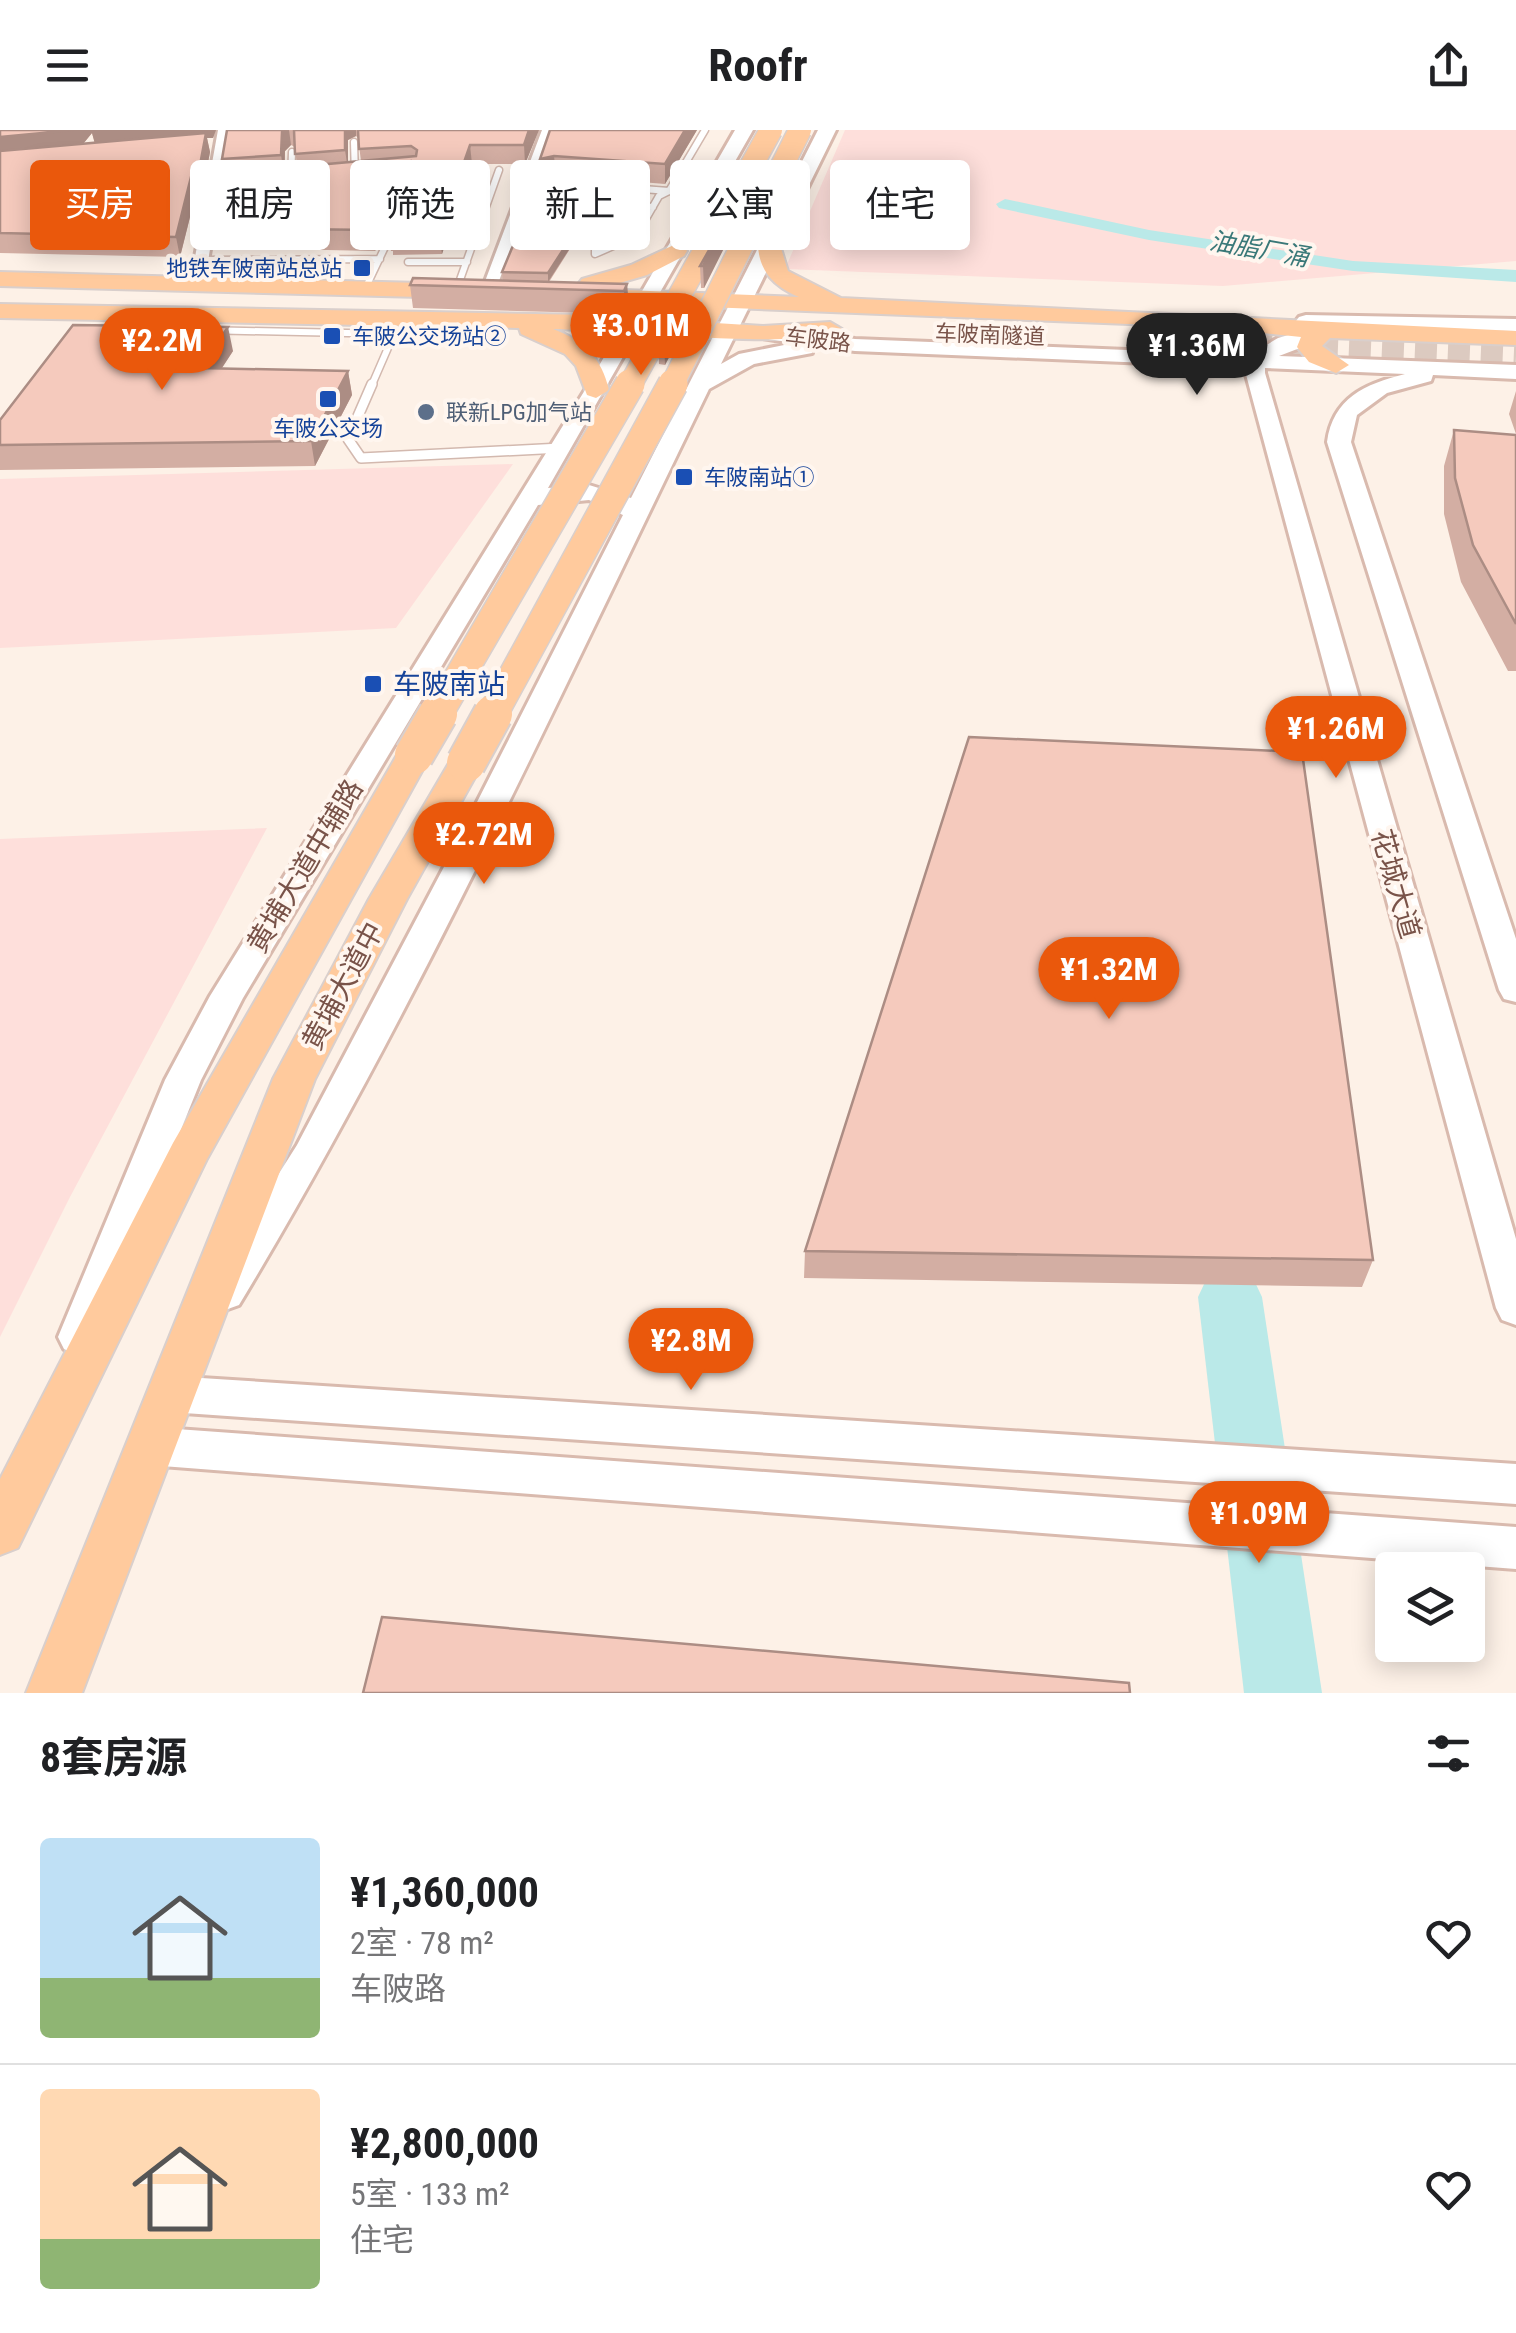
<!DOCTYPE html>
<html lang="zh">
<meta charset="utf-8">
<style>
:root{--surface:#fff;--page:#f2f2f2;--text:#202124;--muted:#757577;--line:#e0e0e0;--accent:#ea580c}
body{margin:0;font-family:"Roboto Condensed","Noto Sans SC",sans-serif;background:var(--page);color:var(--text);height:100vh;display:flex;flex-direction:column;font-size:38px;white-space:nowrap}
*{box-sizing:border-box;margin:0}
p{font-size:32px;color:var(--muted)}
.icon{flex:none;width:55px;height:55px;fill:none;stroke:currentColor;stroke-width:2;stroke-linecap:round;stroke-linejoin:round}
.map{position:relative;height:1563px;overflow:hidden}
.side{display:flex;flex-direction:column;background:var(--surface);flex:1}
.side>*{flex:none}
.banner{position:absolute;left:30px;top:30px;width:1000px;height:90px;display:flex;gap:20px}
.fabs{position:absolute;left:1375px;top:1422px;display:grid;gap:20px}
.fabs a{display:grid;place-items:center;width:110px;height:110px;border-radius:10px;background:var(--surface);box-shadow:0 5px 25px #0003;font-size:50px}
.price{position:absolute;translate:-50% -85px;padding:0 22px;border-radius:35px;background:var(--accent);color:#fff;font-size:32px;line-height:65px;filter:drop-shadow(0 2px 5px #0008)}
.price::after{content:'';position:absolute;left:50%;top:60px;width:30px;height:22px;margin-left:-15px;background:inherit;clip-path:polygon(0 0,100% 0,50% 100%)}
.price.active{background:#222;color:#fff}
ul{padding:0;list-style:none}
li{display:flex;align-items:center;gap:30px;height:250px;padding:0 40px}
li+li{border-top:2px solid var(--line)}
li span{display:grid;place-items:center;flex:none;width:280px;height:200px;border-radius:10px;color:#555}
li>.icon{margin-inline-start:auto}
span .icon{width:120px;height:120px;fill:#fffc;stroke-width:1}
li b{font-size:42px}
h2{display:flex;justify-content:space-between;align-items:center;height:120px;padding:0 40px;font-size:42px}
.pill{padding:0 35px;border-radius:10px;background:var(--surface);box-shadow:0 5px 25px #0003;font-size:35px;line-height:90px}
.pill.active{background:var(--accent);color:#fff}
header{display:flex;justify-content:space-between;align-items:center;height:130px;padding:0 40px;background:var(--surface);font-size:45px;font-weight:700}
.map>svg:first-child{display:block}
</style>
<header><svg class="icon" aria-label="menu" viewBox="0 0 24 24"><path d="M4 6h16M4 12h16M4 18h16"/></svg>Roofr<svg class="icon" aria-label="share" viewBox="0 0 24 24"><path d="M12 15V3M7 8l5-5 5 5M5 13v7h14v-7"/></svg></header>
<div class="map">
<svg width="1516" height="1563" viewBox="0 0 1516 1563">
<rect width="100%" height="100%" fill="#fdf1e7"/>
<path fill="#fedfdb" d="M845,0h671v131l-293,25 -438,-17z
M513,334l-117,164 -396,20v-169z
M267,698l-197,369 -70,140v-498z"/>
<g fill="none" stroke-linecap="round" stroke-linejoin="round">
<path fill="#bae9e8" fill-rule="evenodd" d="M1005,69l144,31 204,31 163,9v12l-163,-11 -204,-31 -150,-32 -3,-4z"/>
<path fill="#bae9e8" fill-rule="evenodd" d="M1230,1140l23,8 9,19 60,396h-78l-46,-396 9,-19z"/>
<path stroke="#dccac0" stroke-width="22" stroke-dasharray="22 11" stroke-linecap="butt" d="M1217,214l299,12"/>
<defs>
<path id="lane-far1" d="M705,0l-36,61 38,4
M354,12l1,34
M291,50l1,-28
M215,56l50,-4
M579,73l40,3 -24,38v10l41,-18 23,-40 10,-5 -79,-6
M619,76l34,1
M201,130l179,-1
M408,132h59
M365,159l28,-59
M456,161l43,-121
M209,185l-8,15 193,4 59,-11
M371,257l23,-53"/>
<path id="lane" d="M372,254l-24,55 13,19 200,-10"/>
<path id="street" d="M218,0h12l-26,155 -7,4 -7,-4z
M542,0h12l-59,162 -12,3 -2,-3z"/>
<path id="secondary" d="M735,0h18l-205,358 41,-3 42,13 187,-368h18l-115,234 18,-10 55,-11 -38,-6 -4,-4 11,-6 92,12 395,16 28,-17 38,-11 -17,-2 -3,-4 3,-4 7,-2 210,4v12l-181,-3 -1,7 -55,21 237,9v14l-83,-4 -2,6 -44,12 -30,22 -6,27 165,497v63l-12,-3 -5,-9 -172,-548c6,-44 38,-58 78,-68l-140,-6v5l251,866v86l-14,-5 -6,-12 -252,-941 -389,-16 -42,-5 -1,7 -58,11 -45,25c-150,308 -293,622 -470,916l-14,5 -14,-5 -6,-12 6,-12 86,-136 148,-280 178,-350 -34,-15 -51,5 -295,493 -42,82 -109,269 -14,6 -14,-6 -6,-12 107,-257 45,-84 375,-606z
M170,1246l1346,88v40l-1346,-92 -15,-5 -6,-13 6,-13z
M149,1297l1367,100v42l-1367,-104 -15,-5 -6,-14 6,-14z"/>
<path id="primary" d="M769,108l11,7 8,26 53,27 675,33v14l-186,-7 -8,8 27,19 -13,8 -27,-11 -12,-15 4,-10 -97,-10 -624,-25 -12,-7 13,-7 -3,-4 4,-5 49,-14 45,-21 8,2 3,5 -3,5 -37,19 -48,14 200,8c-24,-10 -40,-25 -41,-52z
M0,142l460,12 12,7 -12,7 -460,-12z
M0,174l589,11 174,11 67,-4 12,7c-21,23 -244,0 -289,0 30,11 49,29 56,61l-13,8 -9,-3 -11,-29 -11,-12 -44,-20 -2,-6 -519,-10z
M414,615l12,3 5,7 -224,404 -189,389 -18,7v-76l173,-336 224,-388 5,-7z
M466,622l12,4 5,7 -76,136 -92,180 -233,614h-56l247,-614 96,-180 80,-136 5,-7z"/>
</defs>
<use href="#lane-far1" stroke="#d3b9af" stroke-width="9"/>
<use href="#lane" stroke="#d3b9af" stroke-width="12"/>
<use href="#street" stroke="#d3b9af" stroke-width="6"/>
<use href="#secondary" stroke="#d9baae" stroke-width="6"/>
<use href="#primary" stroke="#d9cfcc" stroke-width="4"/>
<use href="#lane-far1" stroke="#fff" stroke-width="6"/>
<use href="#lane" stroke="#fff" stroke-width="9"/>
<use href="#street" fill="#fff" fill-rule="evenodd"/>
<use href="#secondary" fill="#fff" fill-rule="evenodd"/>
<use href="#primary" fill="#ffca9d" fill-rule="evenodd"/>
<defs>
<path id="primary-bridge-far2" d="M629,257l142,-257
M671,257l129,-257"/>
<path id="primary-bridge-far1" d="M436,587l194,-333
M491,587l182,-333"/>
<path id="primary-bridge" d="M414,625l24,-41
M466,633l27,-49"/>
</defs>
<use href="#primary-bridge-far2" stroke="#d9cfcc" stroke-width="25" stroke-linecap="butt"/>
<use href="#primary-bridge-far1" stroke="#d9cfcc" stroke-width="32" stroke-linecap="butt"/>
<use href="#primary-bridge" stroke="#d9cfcc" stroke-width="42" stroke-linecap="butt"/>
<use href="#primary-bridge-far2" stroke="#ffca9d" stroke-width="22"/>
<use href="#primary-bridge-far1" stroke="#ffca9d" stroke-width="29"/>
<use href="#primary-bridge" stroke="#ffca9d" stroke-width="38"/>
</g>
<path fill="#d3aea3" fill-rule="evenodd" d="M0,0h216l-3,8h-6l3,14 -6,32 -6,1 -18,72 -180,-4zM92,3l3,10 -12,1z
M227,0h312l-14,34h-53l-30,90 -49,1v-4h-2l-3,-21 23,-48 -4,2 -32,67 -147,-3 -4,-20 33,-52 -31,2 -4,-19zM356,6l2,2 3,23 -13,1v-22zM291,15l4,2 2,20 -12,1v-17z
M697,0l-32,54 -109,-9 -15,3 -1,-19z
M551,49l54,5 1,9 -3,5 -24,-2 -4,3v1l19,2v9l-45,71 78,2 2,23 -4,7 -212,-6 -3,-23 93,-4 -1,-9 20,-36h-3v-9z
M734,98l-30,60h-3l-1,-22z
M153,196l2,8 78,17 -11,17 126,3 4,24 -37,71 -315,4v-50z
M678,210l-13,25 -6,-1 -1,-23z
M1516,261v43l-7,-20z
M1454,300l62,5v236h-8l-47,-89 -17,-68v-48z
M805,1121l568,9 -11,27 -558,-9z"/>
<path fill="#ac8d84" d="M74,0h142l-3,8h-6l3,14 -6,32 -4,-19 -104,-17 -4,-15 -14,17 -78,7v-20z
M284,0h5l2,15 -6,6 -1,23 -3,-19 1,-23z
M345,0h11v6l-8,4v30l-3,-20z
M529,0h10l-14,34 -1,-19z
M685,0h12l-32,54v-20z
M470,15l2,19 -30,90 -3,-20z
M554,26l2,19 -15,3 -1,-19z
M411,31l2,19 -6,4 -32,67 -3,-21 32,-66z
M194,35l4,20 -18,72 -4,-20z
M578,57l1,9 -6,4 -1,-9z
M594,72v9l-46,71v-9z
M734,76v22l-30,60 -1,-22z
M627,154l2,23 -4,7 -1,-23z
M677,187l1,23 -13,25 -1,-24z
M228,197l5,24 -27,41 -6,-24z
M348,241l4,24 -37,71 -4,-25z"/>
<path fill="#f5cabd" stroke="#ac8d84" stroke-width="2.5" d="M0,0h74l-74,7z
M227,0h57l-2,2 -1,23 -59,4z
M294,0h51v20l-50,4z
M358,0h171l-5,15h-54l-31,89h-49l2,-4h-4l29,-61 -6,-8 -7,3 -32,66 -148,-2 37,-58 155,-14 1,-6 -6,-4 -52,3z
M550,0h135l-20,34 -111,-8 -14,3z
M206,3l-6,32h-6l-18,72 -176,-4v-82z
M551,49l54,5 -3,5 -24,-2 -6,4 3,9 19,2 -46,71 -46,-1 10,-24 16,-21h-9z
M734,76l-31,60h-3z
M413,148l214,6 -3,7 -214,-6z
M672,186l5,1 -13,24h-6z
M73,195l80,1 -4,17 10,-17 69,1 -28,41 148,3 -37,70 -311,4v-25z
M1454,300l62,5v189l-43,-79 -18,-67z
M969,607l333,15 71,508 -568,-9z
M382,1487l747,66 1,10h-767z"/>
<g fill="#1a4fb4" stroke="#fff6ef" stroke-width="4">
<rect x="352" y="128" width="20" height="20" rx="5"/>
<rect x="322" y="196" width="20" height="20" rx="5"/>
<rect x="318" y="259" width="20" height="20" rx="5"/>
<rect x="674" y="337" width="20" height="20" rx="5"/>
<rect x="363" y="544" width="20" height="20" rx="5"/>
</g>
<circle fill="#5c6f8a" stroke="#fff6ef" stroke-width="4" cx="426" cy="282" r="10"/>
<g text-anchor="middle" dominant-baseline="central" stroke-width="8" stroke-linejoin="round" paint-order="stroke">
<g font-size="22" fill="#164399" stroke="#fff6ef" text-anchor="start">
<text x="342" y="138" text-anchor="end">地铁车陂南站总站</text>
<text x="352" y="206">车陂公交场站②</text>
<text x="328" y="298" text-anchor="middle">车陂公交场</text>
<text x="704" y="347">车陂南站①</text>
</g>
<g font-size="22" fill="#795349" stroke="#fff6ef">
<text transform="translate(990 205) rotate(2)">车陂南隧道</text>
<text transform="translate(818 210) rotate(7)">车陂路</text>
</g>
<g font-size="22" fill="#4e5e75" stroke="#fff6ef" text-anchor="start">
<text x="446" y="282">联新LPG加气站</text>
</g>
<g font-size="25" font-style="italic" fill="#397878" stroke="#fff6ef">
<text transform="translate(1259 119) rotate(10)">油脂厂涌</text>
</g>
<g font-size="28" fill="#164399" stroke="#fff6ef" text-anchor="start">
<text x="393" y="554">车陂南站</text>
</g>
<g font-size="28" fill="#795349" stroke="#fff6ef">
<text transform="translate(305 736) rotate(-59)">黄埔大道中辅路</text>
<text transform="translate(1396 754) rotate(74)">花城大道</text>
<text transform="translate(343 856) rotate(-62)">黄埔大道中</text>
</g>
</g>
</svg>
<div class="fabs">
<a><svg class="icon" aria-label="layers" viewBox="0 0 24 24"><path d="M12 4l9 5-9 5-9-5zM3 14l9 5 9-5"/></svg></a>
</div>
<b class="price" style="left:641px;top:248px">¥3.01M</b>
<b class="price" style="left:162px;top:263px">¥2.2M</b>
<b class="price active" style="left:1197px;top:268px">¥1.36M</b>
<b class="price" style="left:1336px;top:651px">¥1.26M</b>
<b class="price" style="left:484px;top:757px">¥2.72M</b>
<b class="price" style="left:1109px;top:892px">¥1.32M</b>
<b class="price" style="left:691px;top:1263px">¥2.8M</b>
<b class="price" style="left:1259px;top:1436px">¥1.09M</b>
<div class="banner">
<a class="pill active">买房</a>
<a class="pill">租房</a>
<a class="pill">筛选</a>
<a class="pill">新上</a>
<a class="pill">公寓</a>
<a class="pill">住宅</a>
</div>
</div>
<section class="side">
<h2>8套房源<svg class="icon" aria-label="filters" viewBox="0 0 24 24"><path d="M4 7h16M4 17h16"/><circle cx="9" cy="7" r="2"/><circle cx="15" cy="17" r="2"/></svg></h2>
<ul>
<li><span style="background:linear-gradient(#bfe0f5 70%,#8fb573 0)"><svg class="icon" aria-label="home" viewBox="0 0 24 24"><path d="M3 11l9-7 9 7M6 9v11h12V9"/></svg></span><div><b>¥1,360,000</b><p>2室 · 78 m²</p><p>车陂路</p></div><svg class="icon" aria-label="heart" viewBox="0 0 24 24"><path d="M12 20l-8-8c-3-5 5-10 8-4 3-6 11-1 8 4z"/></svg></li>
<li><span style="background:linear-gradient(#ffd9b3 75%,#8fb573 0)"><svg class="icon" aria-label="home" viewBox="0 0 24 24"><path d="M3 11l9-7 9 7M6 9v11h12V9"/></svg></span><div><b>¥2,800,000</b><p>5室 · 133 m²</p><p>住宅</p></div><svg class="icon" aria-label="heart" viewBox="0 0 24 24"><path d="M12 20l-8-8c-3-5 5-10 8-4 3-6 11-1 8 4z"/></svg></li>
</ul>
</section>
